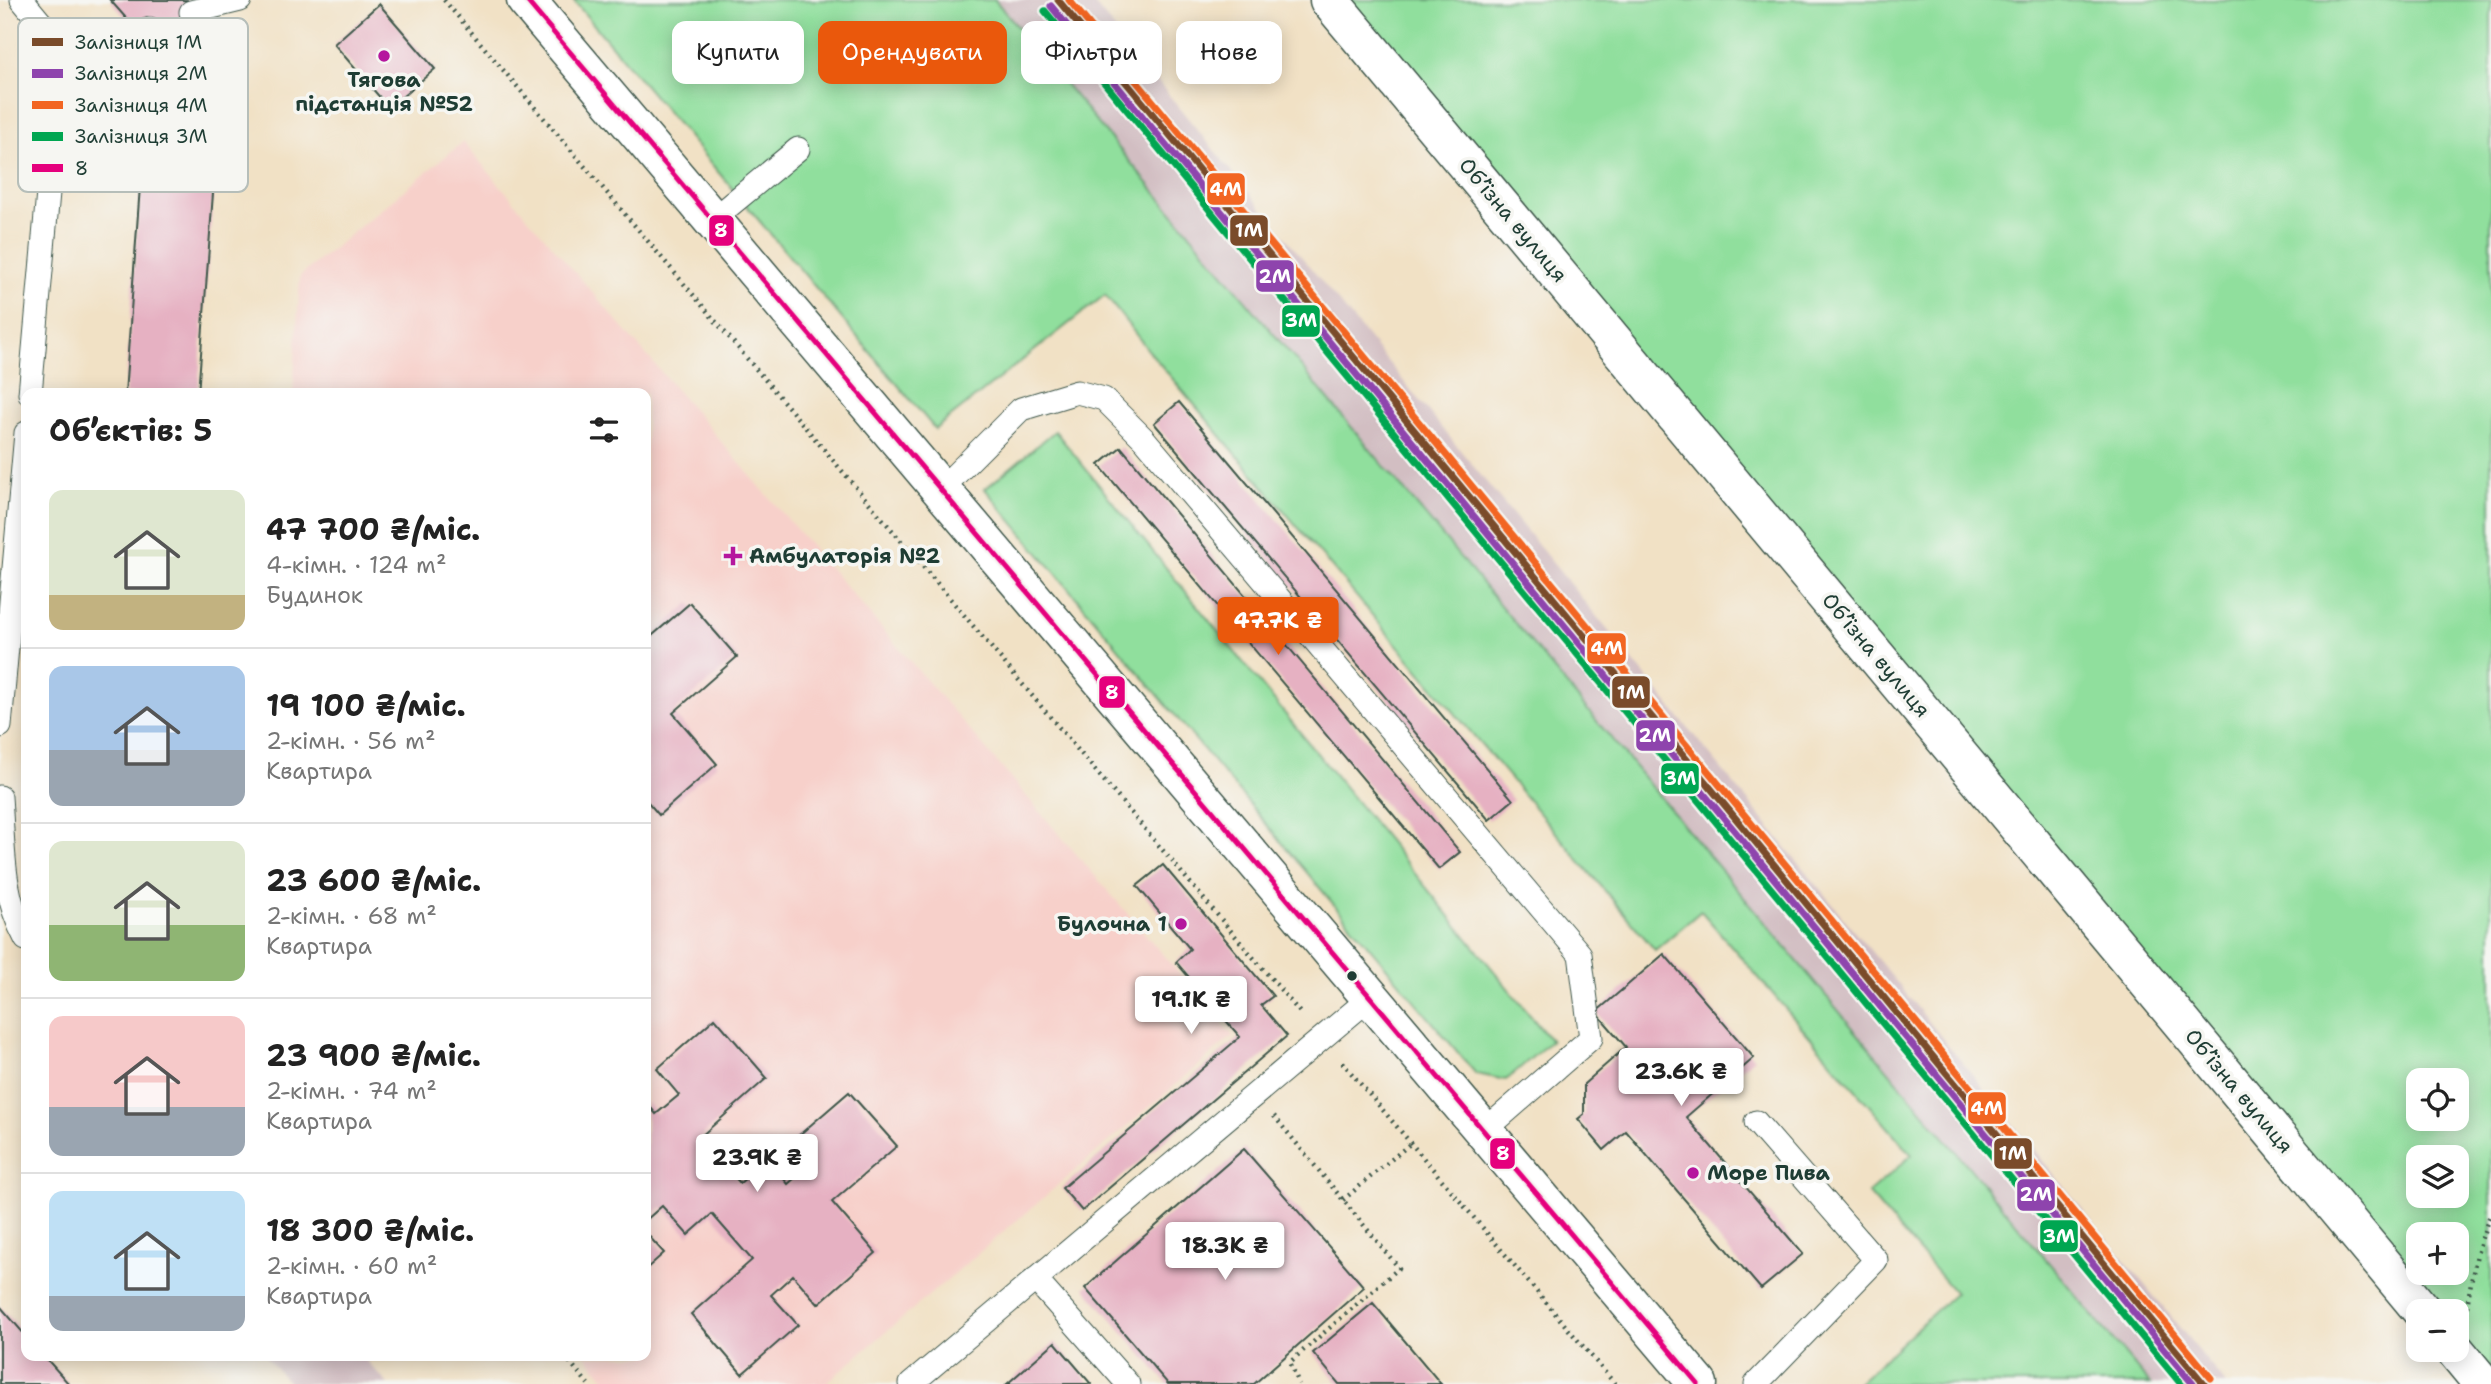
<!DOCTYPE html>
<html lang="uk">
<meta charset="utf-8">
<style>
:root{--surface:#fff;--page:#f6f6f6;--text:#222;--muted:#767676;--line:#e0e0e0;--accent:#ea580c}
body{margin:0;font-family:"Shantell Sans",sans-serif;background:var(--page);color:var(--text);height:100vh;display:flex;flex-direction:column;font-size:26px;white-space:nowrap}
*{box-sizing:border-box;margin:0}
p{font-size:23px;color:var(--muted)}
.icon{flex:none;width:38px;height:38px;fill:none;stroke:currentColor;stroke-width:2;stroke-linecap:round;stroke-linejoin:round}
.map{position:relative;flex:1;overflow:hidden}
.drawer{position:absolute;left:21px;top:388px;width:630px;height:973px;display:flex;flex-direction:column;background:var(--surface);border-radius:14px;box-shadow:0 4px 18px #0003}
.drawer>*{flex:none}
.hud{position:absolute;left:672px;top:21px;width:665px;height:63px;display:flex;gap:14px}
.buttons{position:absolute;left:2406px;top:1068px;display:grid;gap:14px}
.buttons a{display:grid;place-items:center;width:63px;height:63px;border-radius:14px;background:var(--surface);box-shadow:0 4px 18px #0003;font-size:35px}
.price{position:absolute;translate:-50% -60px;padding:0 16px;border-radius:7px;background:#fff;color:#222;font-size:23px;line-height:46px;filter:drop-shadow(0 2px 4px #0008)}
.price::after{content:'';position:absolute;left:50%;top:42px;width:21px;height:16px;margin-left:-10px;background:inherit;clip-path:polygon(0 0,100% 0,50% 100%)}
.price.active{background:var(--accent);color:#fff}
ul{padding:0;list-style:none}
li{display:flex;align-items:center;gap:21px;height:175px;padding:0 28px}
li+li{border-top:2px solid var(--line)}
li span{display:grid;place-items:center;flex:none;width:196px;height:140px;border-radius:14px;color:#555}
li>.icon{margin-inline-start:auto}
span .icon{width:84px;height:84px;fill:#fffc;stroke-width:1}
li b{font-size:30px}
h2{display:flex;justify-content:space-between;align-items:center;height:84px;padding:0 28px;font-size:30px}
.tag{padding:0 24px;border-radius:14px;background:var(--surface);box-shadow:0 4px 18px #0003;font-size:24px;line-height:63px}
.tag.active{background:var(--accent);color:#fff}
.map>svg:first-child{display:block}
</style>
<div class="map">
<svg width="2491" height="1384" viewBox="0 0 2491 1384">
<rect width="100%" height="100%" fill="#f6f6f2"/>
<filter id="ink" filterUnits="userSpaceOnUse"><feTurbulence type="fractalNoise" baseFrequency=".0143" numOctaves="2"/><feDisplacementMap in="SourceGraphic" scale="14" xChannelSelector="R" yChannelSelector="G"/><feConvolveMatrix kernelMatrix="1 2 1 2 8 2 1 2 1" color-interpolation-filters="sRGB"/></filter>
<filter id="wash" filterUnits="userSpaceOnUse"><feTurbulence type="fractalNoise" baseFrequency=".00686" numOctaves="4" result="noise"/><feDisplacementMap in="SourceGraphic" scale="28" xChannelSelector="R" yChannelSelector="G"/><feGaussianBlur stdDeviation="1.57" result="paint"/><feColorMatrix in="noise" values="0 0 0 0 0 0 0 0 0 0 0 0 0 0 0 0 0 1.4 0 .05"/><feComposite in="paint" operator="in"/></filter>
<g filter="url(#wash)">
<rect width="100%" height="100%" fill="#f1e1c5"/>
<path fill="#f7d0ca" d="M463,142l770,894 -408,348h-215l-24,-28h60v-962h-353l7,-118z"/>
<path fill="#d2bec2" d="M995,0h96l1135,1384h-76z
M265,1356h97l26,28h-98z"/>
<path fill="#90df9d" stroke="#588e68" stroke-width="2" fill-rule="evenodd" d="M573,0h422l1155,1384h-293l98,-91 -87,-100 44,-38 -211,-244 -46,39 -506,-599 -44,-56 -170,134z
M1329,0h1162v1384l-34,-35v-38h-35zM2418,1080h39v38h-39zM2418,1157h39v38h-39zM2418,1234h39v38h-39z
M1055,431l496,610 -45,39 -30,-6 -491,-585z"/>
<g id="blocks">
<path fill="#e6b1c2" d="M110,0h77l15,43 22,3 -26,348h-73l23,-319 14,-8 -15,-48 -14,7z
M379,4l56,65 -46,39 -55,-64z
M1179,402l334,398 -24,20 -335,-397z
M1121,447l339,405 -21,17 -340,-404z
M690,603l47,54 -64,56 44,51 -58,51 -13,-15v-120l5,-5 -5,-6v-28z
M1163,865l110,131 -12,9 26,31 -205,175 -20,-23 178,-151 -64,-75 14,-13 -53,-63z
M1664,954l90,104 -68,59 117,137 -42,35 -135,-158 -22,19 -26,-31 6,-5v-30l42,-37 -30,-35z
M715,1018l52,60 -67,59 40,46 28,-24 20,25 23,-20 -20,-22 58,-50 48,54 -65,56 44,51 -58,51 -25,-29 -22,20 27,30 -56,49 -51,-60 61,-54 -40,-46 -24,21 -26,-29 -16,14v-118l10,12 23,-19 -22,-26z
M1244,1149l120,138 -110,97h-86l-83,-96z
M646,1233l18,20 -18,16z
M1373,1303l68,81h-102l-26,-31z
M0,1306l26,30v20h18l25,28h-69z
M1055,1342l36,42h-84z"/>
</g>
</g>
<g filter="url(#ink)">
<use href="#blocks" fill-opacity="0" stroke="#3e564a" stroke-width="2"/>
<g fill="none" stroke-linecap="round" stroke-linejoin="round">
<defs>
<path id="lane" d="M22,0l39,47 -31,347
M191,12l49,-12
M61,47l74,-12 15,-6
M712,220l86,-71
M940,490l81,-81 56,-17 27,7 41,41 435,514 11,84 -107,93
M0,726l26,-293
M0,797c4,51 1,96 26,142
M1756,1122l120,138 -120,124
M1035,1279l93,105
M911,1384l460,-387"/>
<path id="secondary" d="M526,0l1172,1384"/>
<path id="primary" d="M1329,0l1093,1311
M2454,1349l29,35"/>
</defs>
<use href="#lane" stroke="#3e564a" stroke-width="25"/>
<use href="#secondary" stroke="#3e564a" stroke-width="41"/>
<use href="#primary" stroke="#3e564a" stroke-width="41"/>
<path stroke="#3e564a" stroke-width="4.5" stroke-dasharray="2 5" stroke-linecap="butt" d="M444,0l858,1015
M1342,1062l273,322
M1274,1116l125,152 -109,94 9,22
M1343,1200l68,-57
M2466,1314c5,-35 11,-68 25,-101
M565,1356l23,28"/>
<use href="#lane" stroke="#fff" stroke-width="23"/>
<use href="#secondary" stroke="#fff" stroke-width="38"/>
<use href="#primary" stroke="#fff" stroke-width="38"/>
<defs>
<path id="bus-1" d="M526,0l1172,1384"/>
</defs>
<use href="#bus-1" stroke="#f6f6f2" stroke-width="10"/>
<use href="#bus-1" stroke="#e5007d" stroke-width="5"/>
<defs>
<path id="rail-1" d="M1058,0l1146,1384"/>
<path id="rail-2" d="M1051,6l1142,1378"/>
<path id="rail-3" d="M1069,0l1142,1378"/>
<path id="rail-4" d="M1045,11l1136,1373"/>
</defs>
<use href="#rail-1" stroke="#f6f6f2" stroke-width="12"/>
<use href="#rail-2" stroke="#f6f6f2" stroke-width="12"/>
<use href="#rail-3" stroke="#f6f6f2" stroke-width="12"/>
<use href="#rail-4" stroke="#f6f6f2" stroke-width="12"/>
<use href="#rail-1" stroke="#7a4b2a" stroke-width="7"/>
<use href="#rail-2" stroke="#8e44ad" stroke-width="7"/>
<use href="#rail-3" stroke="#f26522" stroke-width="7"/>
<use href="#rail-4" stroke="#00a651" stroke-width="7"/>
</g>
</g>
<g fill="#b5179e" stroke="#f6f6f2" stroke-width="2.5">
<circle cx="384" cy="56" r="7"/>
<path d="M729.5 545.5h7v7h7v7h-7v7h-7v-7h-7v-7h7z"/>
<circle cx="1181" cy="924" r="7"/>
<circle cx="1693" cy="1173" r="7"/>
</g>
<circle fill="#1f3d34" stroke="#f6f6f2" stroke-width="2.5" cx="1352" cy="976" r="6"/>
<g text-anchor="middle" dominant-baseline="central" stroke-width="7" stroke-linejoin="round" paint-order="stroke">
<g font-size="21" font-weight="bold" fill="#1f3d34" stroke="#f6f6f2" text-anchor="start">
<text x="384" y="80" text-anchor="middle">Тягова<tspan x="384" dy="24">підстанція №52</tspan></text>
<text x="749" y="556">Амбулаторія №2</text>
<text x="1167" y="924" text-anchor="end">Булочна 1</text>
<text x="1707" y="1173">Море Пива</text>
</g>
<g font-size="21" fill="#1f3d34" stroke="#f6f6f2">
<text transform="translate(1513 220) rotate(50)">Обʼїзна вулиця</text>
<text transform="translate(1876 655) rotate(50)">Обʼїзна вулиця</text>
<text transform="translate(2239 1091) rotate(50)">Обʼїзна вулиця</text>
</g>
</g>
<rect x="18" y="18" width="230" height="174" rx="10" fill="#f6f6f2" stroke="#b6beb9" stroke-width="2"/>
<rect x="32" y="38" width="31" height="8" fill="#7a4b2a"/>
<rect x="32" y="69" width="31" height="9" fill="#8e44ad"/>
<rect x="32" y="101" width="31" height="8" fill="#f26522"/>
<rect x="32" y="132" width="31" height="9" fill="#00a651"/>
<rect x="32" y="164" width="31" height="8" fill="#e5007d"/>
<g font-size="19" fill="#1f3d34">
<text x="75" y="49">Залізниця 1М</text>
<text x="75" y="80">Залізниця 2М</text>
<text x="75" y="112">Залізниця 4М</text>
<text x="75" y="143">Залізниця 3М</text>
<text x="75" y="175">8</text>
</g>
<g stroke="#f6f6f2" stroke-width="2.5">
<rect x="1206" y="172" width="40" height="34" rx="7" fill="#f26522"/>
<rect x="708" y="214" width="27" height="33" rx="7" fill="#e5007d"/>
<rect x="1229" y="214" width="40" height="33" rx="7" fill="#7a4b2a"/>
<rect x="1255" y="259" width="40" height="34" rx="7" fill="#8e44ad"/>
<rect x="1281" y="304" width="40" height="34" rx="7" fill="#00a651"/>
<rect x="1586" y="632" width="41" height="33" rx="7" fill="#f26522"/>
<rect x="1098" y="675" width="28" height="34" rx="7" fill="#e5007d"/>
<rect x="1611" y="675" width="40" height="34" rx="7" fill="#7a4b2a"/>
<rect x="1635" y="719" width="41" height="33" rx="7" fill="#8e44ad"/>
<rect x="1660" y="762" width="40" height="33" rx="7" fill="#00a651"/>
<rect x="1967" y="1091" width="40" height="34" rx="7" fill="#f26522"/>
<rect x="1993" y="1137" width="40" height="33" rx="7" fill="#7a4b2a"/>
<rect x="1489" y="1137" width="27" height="33" rx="7" fill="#e5007d"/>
<rect x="2016" y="1178" width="40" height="34" rx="7" fill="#8e44ad"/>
<rect x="2039" y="1219" width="40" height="34" rx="7" fill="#00a651"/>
</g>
<g font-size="19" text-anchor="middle" font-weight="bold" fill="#fff">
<text x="1226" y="196">4М</text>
<text x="721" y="237">8</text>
<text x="1249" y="237">1М</text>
<text x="1275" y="283">2М</text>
<text x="1301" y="327">3М</text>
<text x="1607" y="655">4М</text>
<text x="1112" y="699">8</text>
<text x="1631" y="699">1М</text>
<text x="1655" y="742">2М</text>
<text x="1680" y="785">3М</text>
<text x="1987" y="1115">4М</text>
<text x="2013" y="1160">1М</text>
<text x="1503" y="1160">8</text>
<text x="2036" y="1201">2М</text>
<text x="2059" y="1243">3М</text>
</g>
</svg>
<div class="buttons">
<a><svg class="icon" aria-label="locate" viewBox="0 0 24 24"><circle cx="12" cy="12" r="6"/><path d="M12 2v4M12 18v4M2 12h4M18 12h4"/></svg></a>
<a><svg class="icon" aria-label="layers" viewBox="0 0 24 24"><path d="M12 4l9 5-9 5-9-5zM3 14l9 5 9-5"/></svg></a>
<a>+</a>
<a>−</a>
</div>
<b class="price active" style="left:1278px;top:657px">47.7K ₴</b>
<b class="price" style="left:1191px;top:1036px">19.1K ₴</b>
<b class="price" style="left:1681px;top:1108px">23.6K ₴</b>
<b class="price" style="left:757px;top:1194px">23.9K ₴</b>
<b class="price" style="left:1225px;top:1282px">18.3K ₴</b>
<div class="hud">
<a class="tag">Купити</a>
<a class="tag active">Орендувати</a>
<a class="tag">Фільтри</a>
<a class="tag">Нове</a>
</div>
<section class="drawer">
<h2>Об’єктів: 5<svg class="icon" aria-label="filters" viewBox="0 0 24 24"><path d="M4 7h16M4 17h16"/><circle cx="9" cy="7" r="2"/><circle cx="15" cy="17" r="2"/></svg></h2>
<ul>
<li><span style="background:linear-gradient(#dfe7d0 75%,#c2b280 0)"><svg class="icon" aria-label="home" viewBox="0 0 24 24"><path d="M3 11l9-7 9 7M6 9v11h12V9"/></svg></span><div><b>47 700 ₴/міс.</b><p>4-кімн. · 124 m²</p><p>Будинок</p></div></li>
<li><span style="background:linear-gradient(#a9c7e8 60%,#9aa5b1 0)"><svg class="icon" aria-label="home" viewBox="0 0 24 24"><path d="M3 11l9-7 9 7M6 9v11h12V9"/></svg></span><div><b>19 100 ₴/міс.</b><p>2-кімн. · 56 m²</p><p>Квартира</p></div></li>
<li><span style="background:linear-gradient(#dfe7d0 60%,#8fb573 0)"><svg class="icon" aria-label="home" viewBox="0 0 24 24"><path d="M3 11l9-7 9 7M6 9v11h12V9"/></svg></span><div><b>23 600 ₴/міс.</b><p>2-кімн. · 68 m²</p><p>Квартира</p></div></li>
<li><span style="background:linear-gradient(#f6c9c9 65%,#9aa5b1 0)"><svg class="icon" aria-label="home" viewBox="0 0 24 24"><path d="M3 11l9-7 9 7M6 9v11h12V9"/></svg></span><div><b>23 900 ₴/міс.</b><p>2-кімн. · 74 m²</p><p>Квартира</p></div></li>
<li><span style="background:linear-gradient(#bfe0f5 75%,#9aa5b1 0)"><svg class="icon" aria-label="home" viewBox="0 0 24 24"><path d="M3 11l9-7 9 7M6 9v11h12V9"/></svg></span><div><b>18 300 ₴/міс.</b><p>2-кімн. · 60 m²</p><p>Квартира</p></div></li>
</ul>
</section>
</div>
